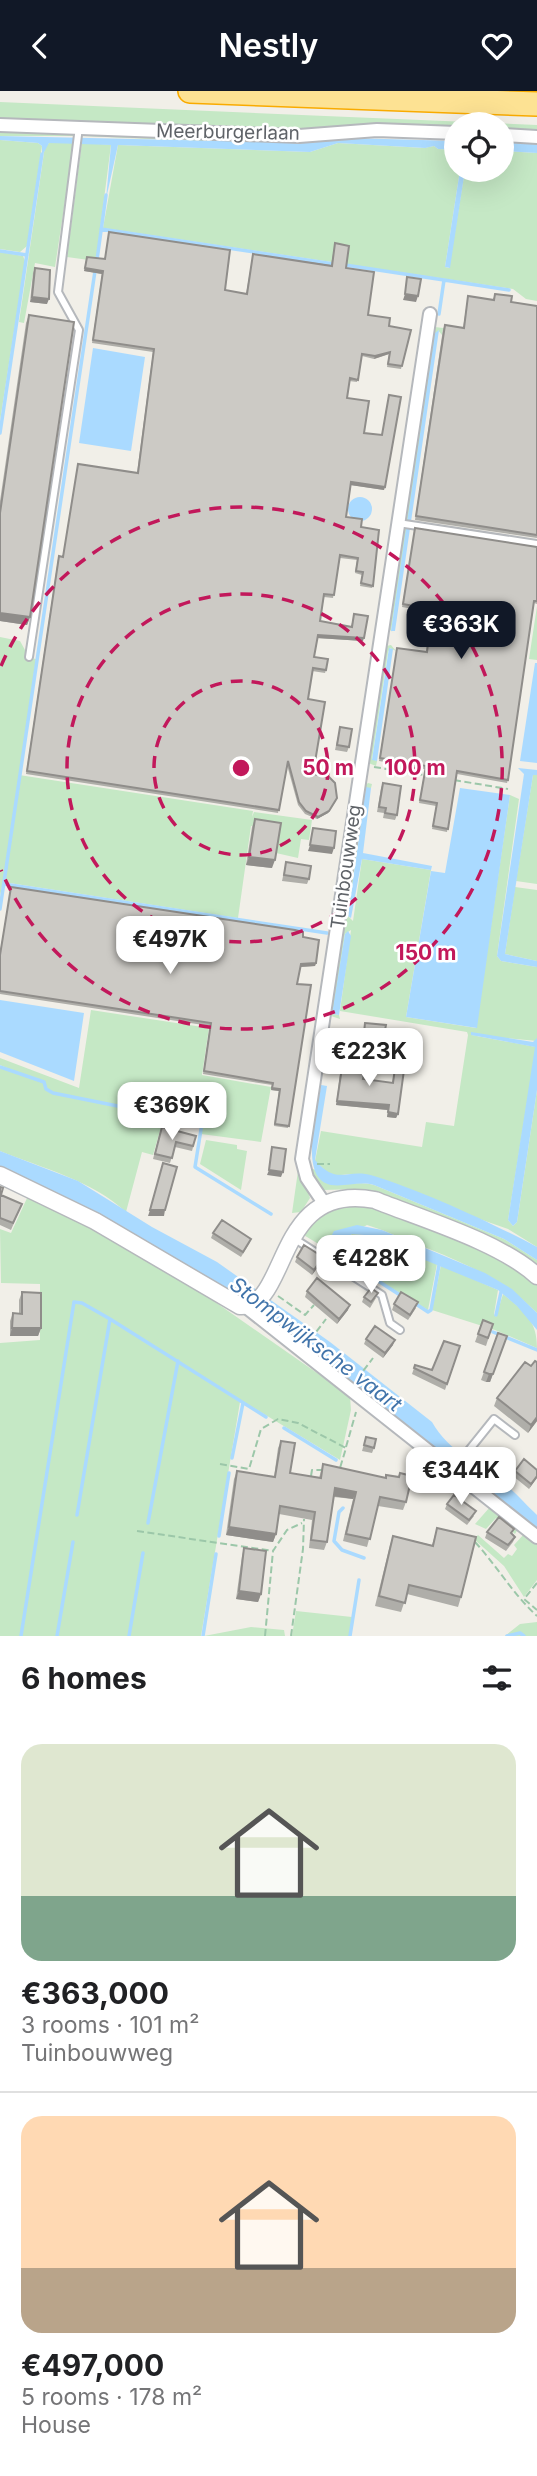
<!DOCTYPE html>
<meta charset="utf-8">
<style>
:root{--surface:#fff;--page:#f2f2f2;--text:#202124;--muted:#757577;--line:#e0e0e0;--accent:#111827}
body{margin:0;font-family:Inter,sans-serif;background:var(--page);color:var(--text);height:100vh;display:flex;flex-direction:column;font-size:26px;white-space:nowrap}
*{box-sizing:border-box;margin:0}
p{font-size:23px;color:var(--muted)}
.icon{flex:none;width:38px;height:38px;fill:none;stroke:currentColor;stroke-width:2;stroke-linecap:round;stroke-linejoin:round}
.map{position:relative;height:1545px;overflow:hidden}
.drawer{display:flex;flex-direction:column;background:var(--surface);flex:1}
.drawer>*{flex:none}
.buttons{position:absolute;left:444px;top:21px;display:grid;gap:14px}
.buttons a{display:grid;place-items:center;width:70px;height:70px;border-radius:50%;background:var(--surface);box-shadow:0 7px 28px #0002;font-size:35px}
.price{position:absolute;translate:-50% -60px;padding:0 16px;border-radius:14px;background:#fff;color:#222;font-size:23px;line-height:46px;filter:drop-shadow(0 2px 4px #0008)}
.price::after{content:'';position:absolute;left:50%;top:42px;width:21px;height:16px;margin-left:-10px;background:inherit;clip-path:polygon(0 0,100% 0,50% 100%)}
.price.current{background:var(--accent);color:#fff}
ul{padding:0;list-style:none}
li{display:grid;align-content:center;gap:14px;height:371px;padding:0 21px}
li+li{border-top:2px solid var(--line)}
li span{display:grid;place-items:center;height:217px;border-radius:21px;color:#555}
li>.icon{margin-inline-start:auto}
span .icon{width:126px;height:126px;fill:#fffc;stroke-width:1}
li b{font-size:30px}
h2{display:flex;justify-content:space-between;align-items:center;height:84px;padding:0 21px;font-size:30px}
header{display:flex;justify-content:space-between;align-items:center;height:91px;padding:0 21px;background:var(--accent);color:#fff;font-size:32px;font-weight:600}
.map>svg:first-child{display:block}
</style>
<header><svg class="icon" aria-label="back" viewBox="0 0 24 24"><path d="M15 5l-7 7 7 7"/></svg>Nestly<svg class="icon" aria-label="heart" viewBox="0 0 24 24"><path d="M12 20l-8-8c-3-5 5-10 8-4 3-6 11-1 8 4z"/></svg></header>
<div class="map">
<svg width="537" height="1545" viewBox="0 0 537 1545">
<rect width="100%" height="100%" fill="#f1efe8"/>
<path fill="#c5e8c5" d="M0,11l537,23v9l-35,-1v-9h-45v7l-158,1 -299,-9z
M0,38l72,3 2,4h-74z
M84,43l133,3 2,5 -137,-6z
M0,49l38,3 4,3 -15,100 -7,6 -20,-3z
M74,51l-19,125 -20,-4 -11,60 -5,-1 26,-176 4,-3z
M82,51l29,3 -15,116 -29,-4z
M338,52l86,5 10,-2 4,3 19,1v20h3l-15,97 4,1 16,-98h37v-19l35,2v148l-11,-2 -13,-10 -410,-61 15,-83 192,7z
M0,161l23,4 2,5 -25,160z
M435,236l8,1 -1,7 -4,-5 -47,301 3,2 -8,-6 45,-296z
M537,515v54l-8,-1z
M0,546l20,4 5,9v7l11,2 -17,116 234,36 -1,6 2,-5 58,8 -3,20 -8,-1 -3,19 -22,-5 3,-23 -28,-4 -13,92 -235,-36 -3,14z
M391,554l5,6 -6,-3 -2,4 -16,107 5,2 -1,5 -10,-4 20,-116z
M533,684h4v109l-21,-3z
M368,692l4,1 -1,4h-5l-18,128 5,5 9,-62 69,11 -25,147 70,11 34,-233 9,4 -22,157 4,5 36,6v74l-66,-6 65,12 -28,173 5,6 4,-4 20,-132v157l-29,-18 -157,-55 -20,2 -16,-15 6,-30 101,16 4,-25 28,4 14,-91 -1,-3 -127,-21 11,-81 -6,4 -12,80 6,1 1,4 -12,-4 34,-227z
M515,796l22,3v71l-32,-7z
M91,919l118,18 -7,47 69,12 -10,55 -60,-8 1,-11 -21,-4 -4,17 -17,-5 -7,24 -11,-3 -16,60c-33,-31 -84,-44 -126,-61v-83l28,9 -28,-12v-7l79,30z
M206,1049l31,5v4l10,2 -6,39 -41,-26z
M299,1073l11,34 -9,14 -9,1z
M314,1078c20,24 33,10 60,16l130,54 33,21v8l-162,-76 -17,-3 -35,1 -14,-20z
M28,1105l130,66 192,134 1,14 -11,50 -149,-90 49,32 -39,234h-201v-293l40,-3v-56l-39,-1 -1,-54 11,4z
M343,1114c7,0 15,-1 22,0 35,3 145,56 172,79v29c-42,-43 -101,-60 -155,-83l-15,-5 -27,14 12,-5 12,1 73,29 -9,46 -126,-76 18,-19z
M441,1174l57,25 -4,24 2,3 7,-23c21,17 34,26 34,54l-42,-18 -63,-20z
M490,1416l28,22 -3,5 -19,-16 -10,11 -11,-5z
M524,1443l13,11v35l-13,17 -20,-31 -30,-27 4,-4 26,23 4,-4 4,2 5,-7 -3,-4z
M296,1520l56,6 -2,19h-58z
M537,1531v14h-32l15,-12z
M251,1536l33,3 1,6h-81z"/>
<path fill="#aadaff" d="M0,45l308,7 41,-5 108,3v9l-19,-1 -4,-3 -9,2 -87,-5 -28,9 -192,-7 -12,54 5,-54 -62,-2 -7,13v-10l-4,-3 -38,-3z
M502,51l35,1v10l-35,-2z
M460,79h5l-15,98 -5,-1z
M439,239l-44,301h-4l44,-298z
M93,257l52,9 -14,94 -52,-8z
M348 418a12 12 0 1 1 24 0a12 12 0 1 1-24 0Z
M389,557l4,1 -16,112 -5,-1z
M535,572h2v100l-17,-2z
M518,677l19,2v5h-4l-28,179 32,7v6l-36,-6 -4,-5 27,-182z
M366,696l5,1 -8,65 69,13 -1,4 -69,-11 -11,59 -3,-2z
M460,697l50,7 -33,233 -71,-11 25,-146 14,2z
M348,840l3,5 -12,79 -7,-1 13,-80z
M0,909l84,13 -10,68 -74,-29z
M471,941l62,10 4,-4v52l-20,132 -4,4 -5,-6 27,-173 -64,-12z
M321,994l6,1 -12,74c23,27 31,7 59,16 51,16 118,47 163,71v13l-33,-21 -130,-54c-14,-4 -29,2 -43,0 -34,-6 -13,-78 -10,-100z
M0,1060l78,30 74,46 65,35 113,80 102,80c16,29 49,44 75,64 11,9 21,21 30,29v15l-187,-150 -81,-60 -4,-10 -28,-19 -10,1 -227,-124z
M357,1134l25,5 103,43 27,16 25,24v17l-20,-24 -19,-16 -134,-55 -12,-1 -18,12 -6,-4 6,-11z"/>
<g fill="none" stroke-linecap="round" stroke-linejoin="round">
<path stroke="#aadaff" stroke-width="3.5" d="M101,138l233,35
M0,160l27,4
M97,169l9,-65
M345,174l99,15 -5,34
M444,189l65,10
M0,342l42,-279
M4,793l323,49
M0,818l95,-638
M0,976l44,15 2,7 7,4 149,30 -7,44 76,47
M355,1175l48,31
M416,1213l12,8 3,-2 8,-45
M496,1224l5,-23
M493,1241l44,18
M284,1337l52,32
M232,1367l11,-55
M343,1417l-4,4 -5,29 8,9 22,8
M77,1424l33,-196
M148,1432l30,-162
M219,1445l10,-63
M21,1545l53,-334 8,1 28,16 156,98
M57,1545l16,-94
M129,1545l14,-83
M203,1545l13,-82
M350,1545l9,-56
M507,1545l13,-3 4,3"/>
<defs>
<path id="service" d="M398,432l139,21
M29,566l50,-327 -21,-38 21,-165
M295,1148l87,56 8,28 10,7
M453,1379l41,-51 21,16"/>
<path id="minor" d="M0,34l299,11 78,-6 80,3
M502,44l35,2
M324,1112l-17,-25 -5,-19 128,-845
M245,1215l292,231"/>
<path id="tertiary" d="M0,1084l95,46 145,85c50,3 33,-126 135,-106 47,19 125,42 162,76"/>
<path id="motorway" d="M190,0l347,13"/>
</defs>
<use href="#service" stroke="#b5b8bc" stroke-width="10"/>
<use href="#minor" stroke="#b5b8bc" stroke-width="16"/>
<use href="#tertiary" stroke="#b5b8bc" stroke-width="19"/>
<use href="#motorway" stroke="#f9ab00" stroke-width="26"/>
<path stroke="#9cc7a9" stroke-width="2" stroke-dasharray="7 3.5" stroke-linecap="butt" d="M374,676l50,8
M454,689l54,9
M317,1073h13
M278,1205l27,19 9,-10
M310,1249l16,-21
M357,1288l16,-21
M346,1356l10,-35
M220,1373l29,5 12,-40 17,-10 20,4 48,25 -6,20
M311,1385l1,-6h10
M137,1440l136,20
M475,1451c22,24 38,52 62,74
M537,1492l-13,16 13,11
M265,1545l8,-85 14,-21 15,-7
M291,1545l12,-87 1,-30"/>
<use href="#service" stroke="#fff" stroke-width="6"/>
<use href="#minor" stroke="#fff" stroke-width="12"/>
<use href="#tertiary" stroke="#fff" stroke-width="16"/>
<use href="#motorway" stroke="#fde293" stroke-width="23"/>
</g>
<path fill="#afaea9" d="M109,141l116,58 21,4 7,-40 78,11 4,-22 33,72 21,11 22,4 -10,39 -14,-2 2,-13 -15,5 -12,-3 -5,26 -8,-1 -2,17 17,35 18,2 7,-40 -5,95 -33,-5 -5,32 15,10 12,59 -1,2 -12,-2 2,-11 -7,-2 2,-13 -17,-2 -7,40 -9,-1 -4,24 31,6 3,-13 9,27 -46,-3 -3,19 12,13 -1,3 -13,-2 -4,28 5,75 23,27 -8,12 -11,6 -12,-5 -7,-9 -11,-40 -9,48 -252,-39 32,-215 1,-3h4l15,-92 59,9 16,-121 -61,-9 10,-69 -18,-3 2,-11 1,-3 18,2z
M35,177l12,36 -17,-2 3,-29z
M495,203l16,8 26,4v232l-122,-18 28,-191 2,-4 18,3 5,-32 25,4z
M29,224l1,302 -3,8 -27,-4v-120l26,-178z
M415,437l122,19v57l-3,-1 -26,177 -1,3 -50,-9 -10,58 -15,-3 4,-23 -17,-3 6,-34 -46,-8 18,-113 29,4 2,-14 -19,-3 4,-26 -11,-2z
M340,636l9,20 -2,5 -12,-2z
M383,692l14,32 -2,5 -12,-2 1,-5 -7,-1 4,-24z
M255,728l17,49 -26,-3 6,-38z
M286,771l23,17 -2,5 -25,-3z
M11,796l292,50 13,26 -1,3 -15,1 -3,17 -9,144 -14,-2 5,-35 -8,-1 1,-5 -69,-11 7,-48 -210,-32v-42z
M365,932l20,7 4,10 -2,5 -10,-1 1,-4 -16,-3z
M343,970l20,18 29,4 3,-15 3,46 -2,4 -9,-1 1,-7 -52,-5 5,-39z
M160,1041l36,4 -4,15 -17,-4 -5,16 -17,-4z
M0,1096l1,8 21,9 -11,26 -11,-5z
M213,1142l38,6 -2,5 -8,13 -30,-19z
M297,1166h26l-2,6 -9,12 -17,-13z
M307,1200l41,19 -11,14 -32,-27z
M22,1201l19,36 -3,8h-28v-15l3,-8 6,1v-14z
M364,1206l12,1 -6,10 -8,-6z
M394,1213l22,4 -8,12 -16,-10z
M483,1229l10,4 -7,22 -11,-4z
M498,1242l9,3 -17,46h-4l-5,-2z
M366,1248l27,6 -10,13 -19,-14z
M537,1271v59l-9,12 -34,-27 3,-8z
M415,1274l32,19 -2,6 -33,-16z
M366,1346l8,11 -2,5 -10,-2z
M281,1350l9,32 29,5 4,-14 83,38 -3,8 -25,-4 -11,41 -24,-6 10,-42 -19,-2 -7,45 -3,8 -15,-2 3,-28 -33,-6 -3,20 -3,8 -47,-7 8,-56 3,-8 37,6 4,-29z
M537,1379l-8,19 -16,-13 2,-5z
M447,1413l27,12 -7,9 -22,-16z
M437,1437l24,69 -3,10 -51,-13 -6,18 -26,-6 15,-61 3,-9 39,9z
M487,1441l25,3 3,2 -2,5 -7,9 -21,-13z
M244,1457l17,46 -3,8 -22,-3 6,-43z"/>
<path fill="#8f8d8a" d="M85,177l18,3 -1,3 -18,-3z
M405,203l13,2 -2,6 -13,-2z
M32,206l17,2 -2,5 -17,-2z
M390,261l-1,2 -15,5 1,-3z
M351,391l34,5 -1,3 -34,-5z
M0,522l30,4 -3,8 -27,-4z
M410,541l19,3 -1,3 -19,-3z
M318,544l46,3 -1,3 -46,-3z
M337,707l-9,15 -11,6 1,-2z
M310,754l24,3 -2,6 -24,-3z
M249,766l26,3 -3,8 -26,-3z
M316,872l-1,3 -15,1 1,-3z
M364,942l16,2 -2,5 -16,-3z
M272,997l8,1 -1,2 -8,-1z
M337,1010l52,4 -1,5 -52,-5z
M388,1021l10,2 -2,4 -9,-1z
M269,1079l14,2 -2,5 -14,-2z
M150,1119h15l-1,6h-16z
M323,1166l-2,6 -9,12 2,-5z
M350,1214l-2,5 -11,14 2,-5z
M12,1237h29l-3,8h-28z
M395,1249l-2,5 -10,13 2,-5z
M489,1283h4l-3,8h-4z
M537,1326v4l-9,12 3,-8z
M537,1385v2l-8,11 2,-5z
M335,1397l21,4 -3,7 -21,-3z
M229,1436l47,7 -3,8 -47,-7z
M239,1500l22,3 -3,8 -22,-3z"/>
<path fill="#cccac5" stroke="#8f8d8a" stroke-width="2" d="M109,141l121,18 -5,40 22,4 6,-40 79,12 3,-23 14,3 -3,22 28,4 -6,43 22,3 -1,8 22,4 -9,36 -14,-2 2,-12 -15,4 -13,-2 -4,26 -8,-2 -3,20 22,3 -5,32 18,2 7,-40 12,2 -16,90 -34,-5 -5,35 16,2 -1,8 18,3 -6,56 -12,-3 2,-11 -7,-1 2,-13 -18,-3 -6,40 -10,-1 -4,27 32,6 2,-13 14,2 -4,22 -46,-3 -4,22 14,2 -2,11 -13,-2 -5,31 17,3 -12,72 16,3 6,6 2,15 -8,13 -11,6 -12,-6 -7,-9 -11,-41 -9,49 -252,-39 32,-215 4,1 15,-93 60,9 16,-124 -61,-9 10,-69 -18,-3 2,-11 18,2z
M35,177l15,2 -1,29 -17,-2z
M407,186l14,2 -3,17 -13,-2z
M495,203l17,2 -1,6 26,4v229l-121,-19 29,-191 19,3 4,-32 26,4z
M29,224l45,7 -44,295 -30,-4v-100z
M415,437l122,19v54h-3l-26,179 -51,-9 -9,58 -15,-3 4,-23 -17,-3 6,-34 -46,-8 17,-110 30,4 2,-17 -19,-3 4,-26 -11,-2z
M340,636l12,2 -3,18 -12,-2z
M383,692l18,3 -4,29 -12,-2 1,-5 -7,-1z
M255,728l26,4 -6,37 -26,-3z
M313,737l23,3 -2,17 -24,-3z
M286,771l25,4 -2,13 -25,-4z
M11,796l284,43 8,2v5l16,3 -3,23 -15,1 -4,20 14,1 -22,141 -14,-2 5,-35 -8,-1 1,-5 -69,-12 7,-48 -211,-32v-36z
M365,932l21,2 -1,5 5,1 -1,9 -10,-1 1,-4 -16,-2z
M343,970l23,4 -3,14 30,4 2,-15 9,2 -6,44 -10,-2 1,-7 -52,-4z
M162,1036l34,9 -3,10 -17,-4 -4,16 -17,-4z
M272,1056l14,2 -3,23 -14,-2z
M163,1072l14,4 -12,43h-15z
M0,1096l3,1 -2,7 21,9 -9,19 -13,-5z
M222,1129l29,19 -8,13 -30,-19z
M304,1154l19,12 -9,13 -17,-13z
M317,1187l33,27 -11,14 -32,-28z
M371,1197l7,5 -7,9 -7,-5z
M22,1201l19,1v35h-29l1,-15 9,1z
M401,1201l17,10 -8,13 -16,-11z
M483,1229l10,4 -5,14 -10,-4z
M375,1235l20,14 -10,13 -19,-14z
M498,1242l9,3 -14,38h-4l-5,-2z
M444,1250l16,5 -13,38 -33,-16 1,-3 17,5z
M535,1270l2,1v55l-6,8 -34,-27 28,-36 6,4z
M366,1346l10,2 -2,9 -10,-3z
M281,1350l14,2 -5,30 31,5 2,-14 63,14v-3l13,2 1,-4 12,3 -6,26 -26,-5 -10,42 -24,-5 10,-42 -21,-4 -8,54 -16,-2 4,-28 -35,-6 -4,28 -47,-7 8,-56 38,6z
M524,1368l13,11v6l-6,8 -16,-13z
M454,1404l22,16 -7,9 -22,-16z
M499,1426l15,12 -3,4 4,4 -7,8 -21,-13z
M437,1437l39,9 -15,60 -52,-12 -4,18 -26,-7 14,-60 40,10z
M244,1457l22,3 -5,43 -22,-3z"/>
<g fill="none" stroke="#c2185b" stroke-width="3.5" stroke-dasharray="12 9">
<circle cx="241" cy="677" r="87"/>
<circle cx="241" cy="677" r="174"/>
<path d="M1 575A261 261 0 1 1 1 779"/>
</g>
<g text-anchor="middle" dominant-baseline="central" stroke-width="5" stroke-linejoin="round" paint-order="stroke">
<g font-size="19" fill="#5f6368" stroke="#fff">
<text transform="translate(228 41) rotate(1)">Meerburgerlaan</text>
<text transform="translate(346 776) rotate(-82)">Tuinbouwweg</text>
</g>
<g font-size="21" font-style="italic" fill="#4174aa" stroke="#fff">
<text transform="translate(316 1253) rotate(37)">Stompwijksche vaart</text>
</g>
</g>
<circle cx="241" cy="677" r="10" fill="#c2185b" stroke="#fff" stroke-width="3.5"/>
<g font-size="21" text-anchor="middle" font-weight="bold" fill="#c2185b" stroke="#fff" stroke-width="5" stroke-linejoin="round" paint-order="stroke">
<text x="328" y="684">50 m</text>
<text x="415" y="684">100 m</text>
<text x="426" y="869">150 m</text>
</g>
</svg>
<div class="buttons">
<a><svg class="icon" aria-label="locate" viewBox="0 0 24 24"><circle cx="12" cy="12" r="6"/><path d="M12 2v4M12 18v4M2 12h4M18 12h4"/></svg></a>
</div>
<b class="price current" style="left:461px;top:570px">€363K</b>
<b class="price" style="left:170px;top:885px">€497K</b>
<b class="price" style="left:369px;top:997px">€223K</b>
<b class="price" style="left:172px;top:1051px">€369K</b>
<b class="price" style="left:371px;top:1204px">€428K</b>
<b class="price" style="left:461px;top:1416px">€344K</b>
</div>
<section class="drawer">
<h2>6 homes<svg class="icon" aria-label="filters" viewBox="0 0 24 24"><path d="M4 7h16M4 17h16"/><circle cx="9" cy="7" r="2"/><circle cx="15" cy="17" r="2"/></svg></h2>
<ul>
<li><span style="background:linear-gradient(#dfe7d0 70%,#7fa58c 0)"><svg class="icon" aria-label="home" viewBox="0 0 24 24"><path d="M3 11l9-7 9 7M6 9v11h12V9"/></svg></span><div><b>€363,000</b><p>3 rooms · 101 m²</p><p>Tuinbouwweg</p></div></li>
<li><span style="background:linear-gradient(#ffd9b3 70%,#b9a48a 0)"><svg class="icon" aria-label="home" viewBox="0 0 24 24"><path d="M3 11l9-7 9 7M6 9v11h12V9"/></svg></span><div><b>€497,000</b><p>5 rooms · 178 m²</p><p>House</p></div></li>
</ul>
</section>
